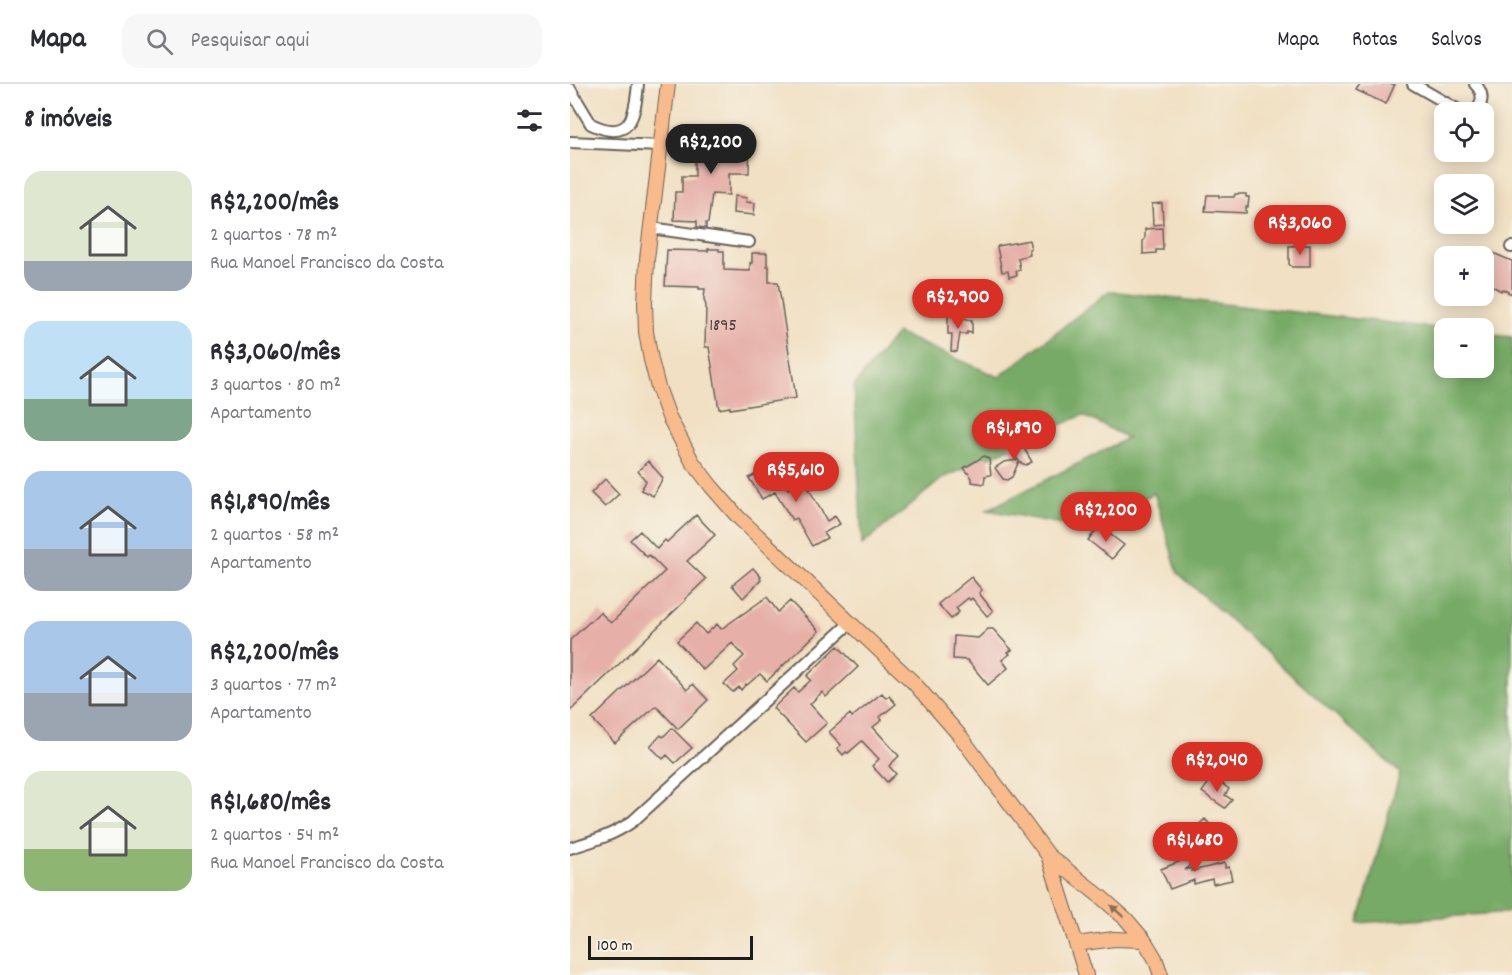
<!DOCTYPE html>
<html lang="pt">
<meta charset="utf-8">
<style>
:root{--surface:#fff;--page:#f7f7f7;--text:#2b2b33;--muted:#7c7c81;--line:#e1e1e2;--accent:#d93025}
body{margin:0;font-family:Dekko,sans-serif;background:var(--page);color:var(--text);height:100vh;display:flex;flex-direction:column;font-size:22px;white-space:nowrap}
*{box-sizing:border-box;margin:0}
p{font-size:20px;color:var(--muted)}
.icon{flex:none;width:33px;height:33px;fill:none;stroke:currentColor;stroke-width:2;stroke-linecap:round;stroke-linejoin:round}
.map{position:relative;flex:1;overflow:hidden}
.sheet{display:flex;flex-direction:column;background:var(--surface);width:570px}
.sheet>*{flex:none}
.buttons{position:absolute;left:864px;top:18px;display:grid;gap:12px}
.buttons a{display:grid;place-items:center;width:60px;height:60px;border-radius:12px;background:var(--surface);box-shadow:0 3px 15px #0003;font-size:30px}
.scale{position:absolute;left:18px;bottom:15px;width:165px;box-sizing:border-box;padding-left:6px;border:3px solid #1c1c1c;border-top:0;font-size:16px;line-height:21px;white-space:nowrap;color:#1c1c1c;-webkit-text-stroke:4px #f7f3e8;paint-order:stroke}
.price{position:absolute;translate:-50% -51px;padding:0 14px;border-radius:21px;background:var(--accent);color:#fff;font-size:20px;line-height:39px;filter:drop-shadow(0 2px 3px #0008)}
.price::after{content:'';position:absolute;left:50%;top:36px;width:18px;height:14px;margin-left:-9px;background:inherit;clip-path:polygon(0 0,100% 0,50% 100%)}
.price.current{background:#222;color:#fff}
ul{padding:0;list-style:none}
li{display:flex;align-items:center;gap:18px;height:150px;padding:0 24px}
li span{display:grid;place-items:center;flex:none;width:168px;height:120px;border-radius:18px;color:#555}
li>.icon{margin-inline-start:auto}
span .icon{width:72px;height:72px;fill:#fffc;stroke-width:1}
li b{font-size:26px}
h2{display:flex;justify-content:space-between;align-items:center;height:72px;padding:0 24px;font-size:26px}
header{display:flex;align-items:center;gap:36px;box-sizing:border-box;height:84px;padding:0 30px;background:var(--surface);border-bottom:2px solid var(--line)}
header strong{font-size:28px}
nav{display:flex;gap:33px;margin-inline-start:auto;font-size:21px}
.search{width:420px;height:54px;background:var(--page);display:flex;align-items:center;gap:15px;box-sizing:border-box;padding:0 21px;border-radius:18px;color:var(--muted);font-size:22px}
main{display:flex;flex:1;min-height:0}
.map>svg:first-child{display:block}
</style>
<header>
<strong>Mapa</strong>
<div class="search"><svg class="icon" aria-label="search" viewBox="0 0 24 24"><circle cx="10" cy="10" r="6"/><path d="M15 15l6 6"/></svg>Pesquisar aqui</div>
<nav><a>Mapa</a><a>Rotas</a><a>Salvos</a></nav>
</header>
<main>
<section class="sheet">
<h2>8 imóveis<svg class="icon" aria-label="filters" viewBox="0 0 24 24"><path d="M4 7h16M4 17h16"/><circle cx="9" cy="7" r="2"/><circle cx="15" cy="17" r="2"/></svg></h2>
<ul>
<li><span style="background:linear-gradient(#dfe7d0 75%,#9aa5b1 0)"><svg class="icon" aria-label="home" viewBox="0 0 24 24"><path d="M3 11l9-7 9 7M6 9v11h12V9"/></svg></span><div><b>R$2,200/mês</b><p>2 quartos · 78 m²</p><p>Rua Manoel Francisco da Costa</p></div></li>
<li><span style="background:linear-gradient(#bfe0f5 65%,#7fa58c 0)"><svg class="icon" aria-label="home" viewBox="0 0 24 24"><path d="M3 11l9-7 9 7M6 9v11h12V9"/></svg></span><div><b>R$3,060/mês</b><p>3 quartos · 80 m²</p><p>Apartamento</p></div></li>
<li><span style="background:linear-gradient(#a9c7e8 65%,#9aa5b1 0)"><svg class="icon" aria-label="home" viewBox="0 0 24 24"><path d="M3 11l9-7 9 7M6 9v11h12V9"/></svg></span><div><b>R$1,890/mês</b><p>2 quartos · 58 m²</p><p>Apartamento</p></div></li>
<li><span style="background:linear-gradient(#a9c7e8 60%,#9aa5b1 0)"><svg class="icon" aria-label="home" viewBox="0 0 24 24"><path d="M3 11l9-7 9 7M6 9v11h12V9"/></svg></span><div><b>R$2,200/mês</b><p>3 quartos · 77 m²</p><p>Apartamento</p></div></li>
<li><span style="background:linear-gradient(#dfe7d0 65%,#8fb573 0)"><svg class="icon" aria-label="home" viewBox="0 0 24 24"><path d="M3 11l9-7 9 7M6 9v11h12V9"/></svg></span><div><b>R$1,680/mês</b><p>2 quartos · 54 m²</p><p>Rua Manoel Francisco da Costa</p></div></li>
</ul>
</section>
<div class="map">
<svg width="942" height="891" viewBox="0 0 942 891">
<rect width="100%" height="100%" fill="#f7f3e8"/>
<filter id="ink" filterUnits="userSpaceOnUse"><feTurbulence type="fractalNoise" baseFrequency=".0167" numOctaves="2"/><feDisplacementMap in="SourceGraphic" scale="12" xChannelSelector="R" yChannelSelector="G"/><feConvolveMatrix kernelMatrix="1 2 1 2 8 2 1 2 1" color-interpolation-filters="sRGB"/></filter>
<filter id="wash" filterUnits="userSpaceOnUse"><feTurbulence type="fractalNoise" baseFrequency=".008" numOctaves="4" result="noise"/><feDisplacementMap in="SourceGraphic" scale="24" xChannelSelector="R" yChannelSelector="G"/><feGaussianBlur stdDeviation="1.35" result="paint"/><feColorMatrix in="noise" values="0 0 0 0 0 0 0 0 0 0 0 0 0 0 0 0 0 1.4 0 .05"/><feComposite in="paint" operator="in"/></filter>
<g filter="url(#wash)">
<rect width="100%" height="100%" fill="#f1e0c3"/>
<path fill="#7a6" stroke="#4a6341" stroke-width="1.5" d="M539,207l335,38v39h40v-34l28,3v575l-154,11 42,-150 -222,-200 -24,-80 -66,36 -101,-19 141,-72 -45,-23 -140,63 -81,67 -8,-159 43,-53 102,44z"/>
<g id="blocks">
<path fill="#e6b0a8" d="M790,0h35l-9,20 -30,-14z
M125,51h55l-1,38h-20v22l-17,-1 -4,29h-2v5l-9,-1v-6l-23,-1 1,-28h7v-16h13z
M665,110h11v3h3l-1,10h-2v6l-41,-2 2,-16h12v2h15z
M164,112l13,2 -1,4 9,1 -1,12 -21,-2z
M592,119l1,21 -10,1 -1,-21z
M592,144l1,22h-7v3l-13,1v-13l2,-2v-10z
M459,156l2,9h-2l1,6 -12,3 2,12 -4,1 1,4 -8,2 -1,-6 -6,1 -5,-25 1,-1z
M740,161v22h-18l-3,-3v-18z
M138,165h11v2h5v19l26,1v-8h2v-10h15v13h2v16h9l18,116 -66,11v-2l-11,2 -10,-62h-4l1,-41 -2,-7 1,-10h-6v-2l-34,-1 2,-36 41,1z
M923,169l19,8v33l-10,-5 -1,2 -17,-10v-16z
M378,232h10v3h9v1h5v13l-5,-1v2h-7l-3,18 -6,-1 1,-17h-4z
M448,354l14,24 -6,3 -5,-2 -2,-2 -7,16 -5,3 -4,-1 -8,-11 9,-6 14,-2 -8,-12 -1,-4z
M414,372l5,3 2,16 -6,1 -1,8 -12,-2v-4l-8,-10z
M78,377l15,17 -10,18 -12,-6 5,-9 -8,-10z
M203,380l15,25 19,-11 6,10 -4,1 18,32 8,-5 5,8 -16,9 3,5 -15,8 -16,-28 -4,2 -17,-28 -13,7 -13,-21z
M35,395l14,15 -14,13 -14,-14z
M126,431l19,20 -28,26 19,18 -21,20 1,1 -116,111v-71l30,-28 11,11 54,-52 -16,-16 -2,2 -17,-17 10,-9 17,18 8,-9 2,2z
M528,444l3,3 2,-2 21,16 -12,14 -24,-19z
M183,484l8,9 -1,1 1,2 -18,18 -11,-13z
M401,493l11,13 -3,3 14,18 -6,5 -15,-18 -2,2 -2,-2 -12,10 3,4 -8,7 -13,-15z
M197,513l11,15 12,-11 29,30 -52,50 -7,-7 -13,11 -1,-1 -5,6 -2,-3 -6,5 -9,-8 14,-13 -4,-5 10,-10 -12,-13 -29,27 -26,-29 19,-18 10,11 11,-10 4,5z
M418,545h5l19,21 -4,2 2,2 -8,6 6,8 -20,17 -21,-25 -14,-1 1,-23 24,2z
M268,562l20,21 -32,30 -4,-5 -12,12 17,19 -21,19 -33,-34 21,-20 4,4 13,-12 -4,-4z
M87,573l30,33 6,-6 15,16 -30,29 -22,-23 -41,37 -23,-24z
M312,609l4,5 3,-2 7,8 -16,13 2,3 -9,7 26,29 -10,10 7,8 -9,8 -15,-16 7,-7 -17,-18 -14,12 -2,-1 -3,3 -6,-7 4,-3 -12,-13 21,-18 2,3z
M102,644l20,20 -17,15 -8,-8 -4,4 -13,-13 11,-11 2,2z
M643,693l16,12 -4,6 7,5 -7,8 -23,-16z
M635,735l24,27 -9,8 -8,-10 -4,3 -15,-17z
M631,769l-16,17 6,-2 1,3 33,-8v5l4,-1 3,13 -19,4 -1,-5 -18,5v-4l-24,9 -9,-20z"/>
</g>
</g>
<g filter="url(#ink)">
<use href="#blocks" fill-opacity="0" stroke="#676156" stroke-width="1.5"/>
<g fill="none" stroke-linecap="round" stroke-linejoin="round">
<defs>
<path id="minor" d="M843,0l49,28
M0,5l21,35c40,19 44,-8 47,-40
M904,28c10,-8 10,-19 1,-28
M0,58l90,4
M81,144l98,14
M941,163h1
M0,764c23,-7 44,-13 63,-27l217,-198"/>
<path id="major" d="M98,0l-21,175 -2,44 1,29 5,28 7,27 11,30 23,44 19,25 27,31 176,166 47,54 87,118 53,42 25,22 18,21 11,18 6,17
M478,771l38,120
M506,860l38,-5 30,1"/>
</defs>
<use href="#minor" stroke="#676156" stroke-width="14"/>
<use href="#major" stroke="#676156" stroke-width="16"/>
<use href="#minor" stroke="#fff" stroke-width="10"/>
<use href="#major" stroke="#fabb8c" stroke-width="14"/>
</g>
<defs><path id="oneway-solid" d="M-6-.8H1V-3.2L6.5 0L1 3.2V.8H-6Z" transform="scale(1.5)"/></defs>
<use fill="#8b6c54" href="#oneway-solid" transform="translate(547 827) rotate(-138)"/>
</g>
<g text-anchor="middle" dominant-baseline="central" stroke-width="5" stroke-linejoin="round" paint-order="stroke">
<g font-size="18" fill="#4e413f">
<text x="153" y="242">1895</text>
</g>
</g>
</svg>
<div class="buttons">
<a><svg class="icon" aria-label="locate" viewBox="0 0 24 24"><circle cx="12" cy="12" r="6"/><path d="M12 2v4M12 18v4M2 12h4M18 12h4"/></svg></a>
<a><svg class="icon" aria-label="layers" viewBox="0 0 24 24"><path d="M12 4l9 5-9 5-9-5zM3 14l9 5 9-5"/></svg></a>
<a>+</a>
<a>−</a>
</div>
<div class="scale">100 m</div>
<b class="price current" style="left:141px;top:91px">R$2,200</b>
<b class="price" style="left:730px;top:172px">R$3,060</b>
<b class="price" style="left:388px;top:246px">R$2,900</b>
<b class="price" style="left:444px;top:377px">R$1,890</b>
<b class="price" style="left:226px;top:419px">R$5,610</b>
<b class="price" style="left:536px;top:459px">R$2,200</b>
<b class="price" style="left:647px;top:709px">R$2,040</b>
<b class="price" style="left:625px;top:789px">R$1,680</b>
</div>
</main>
